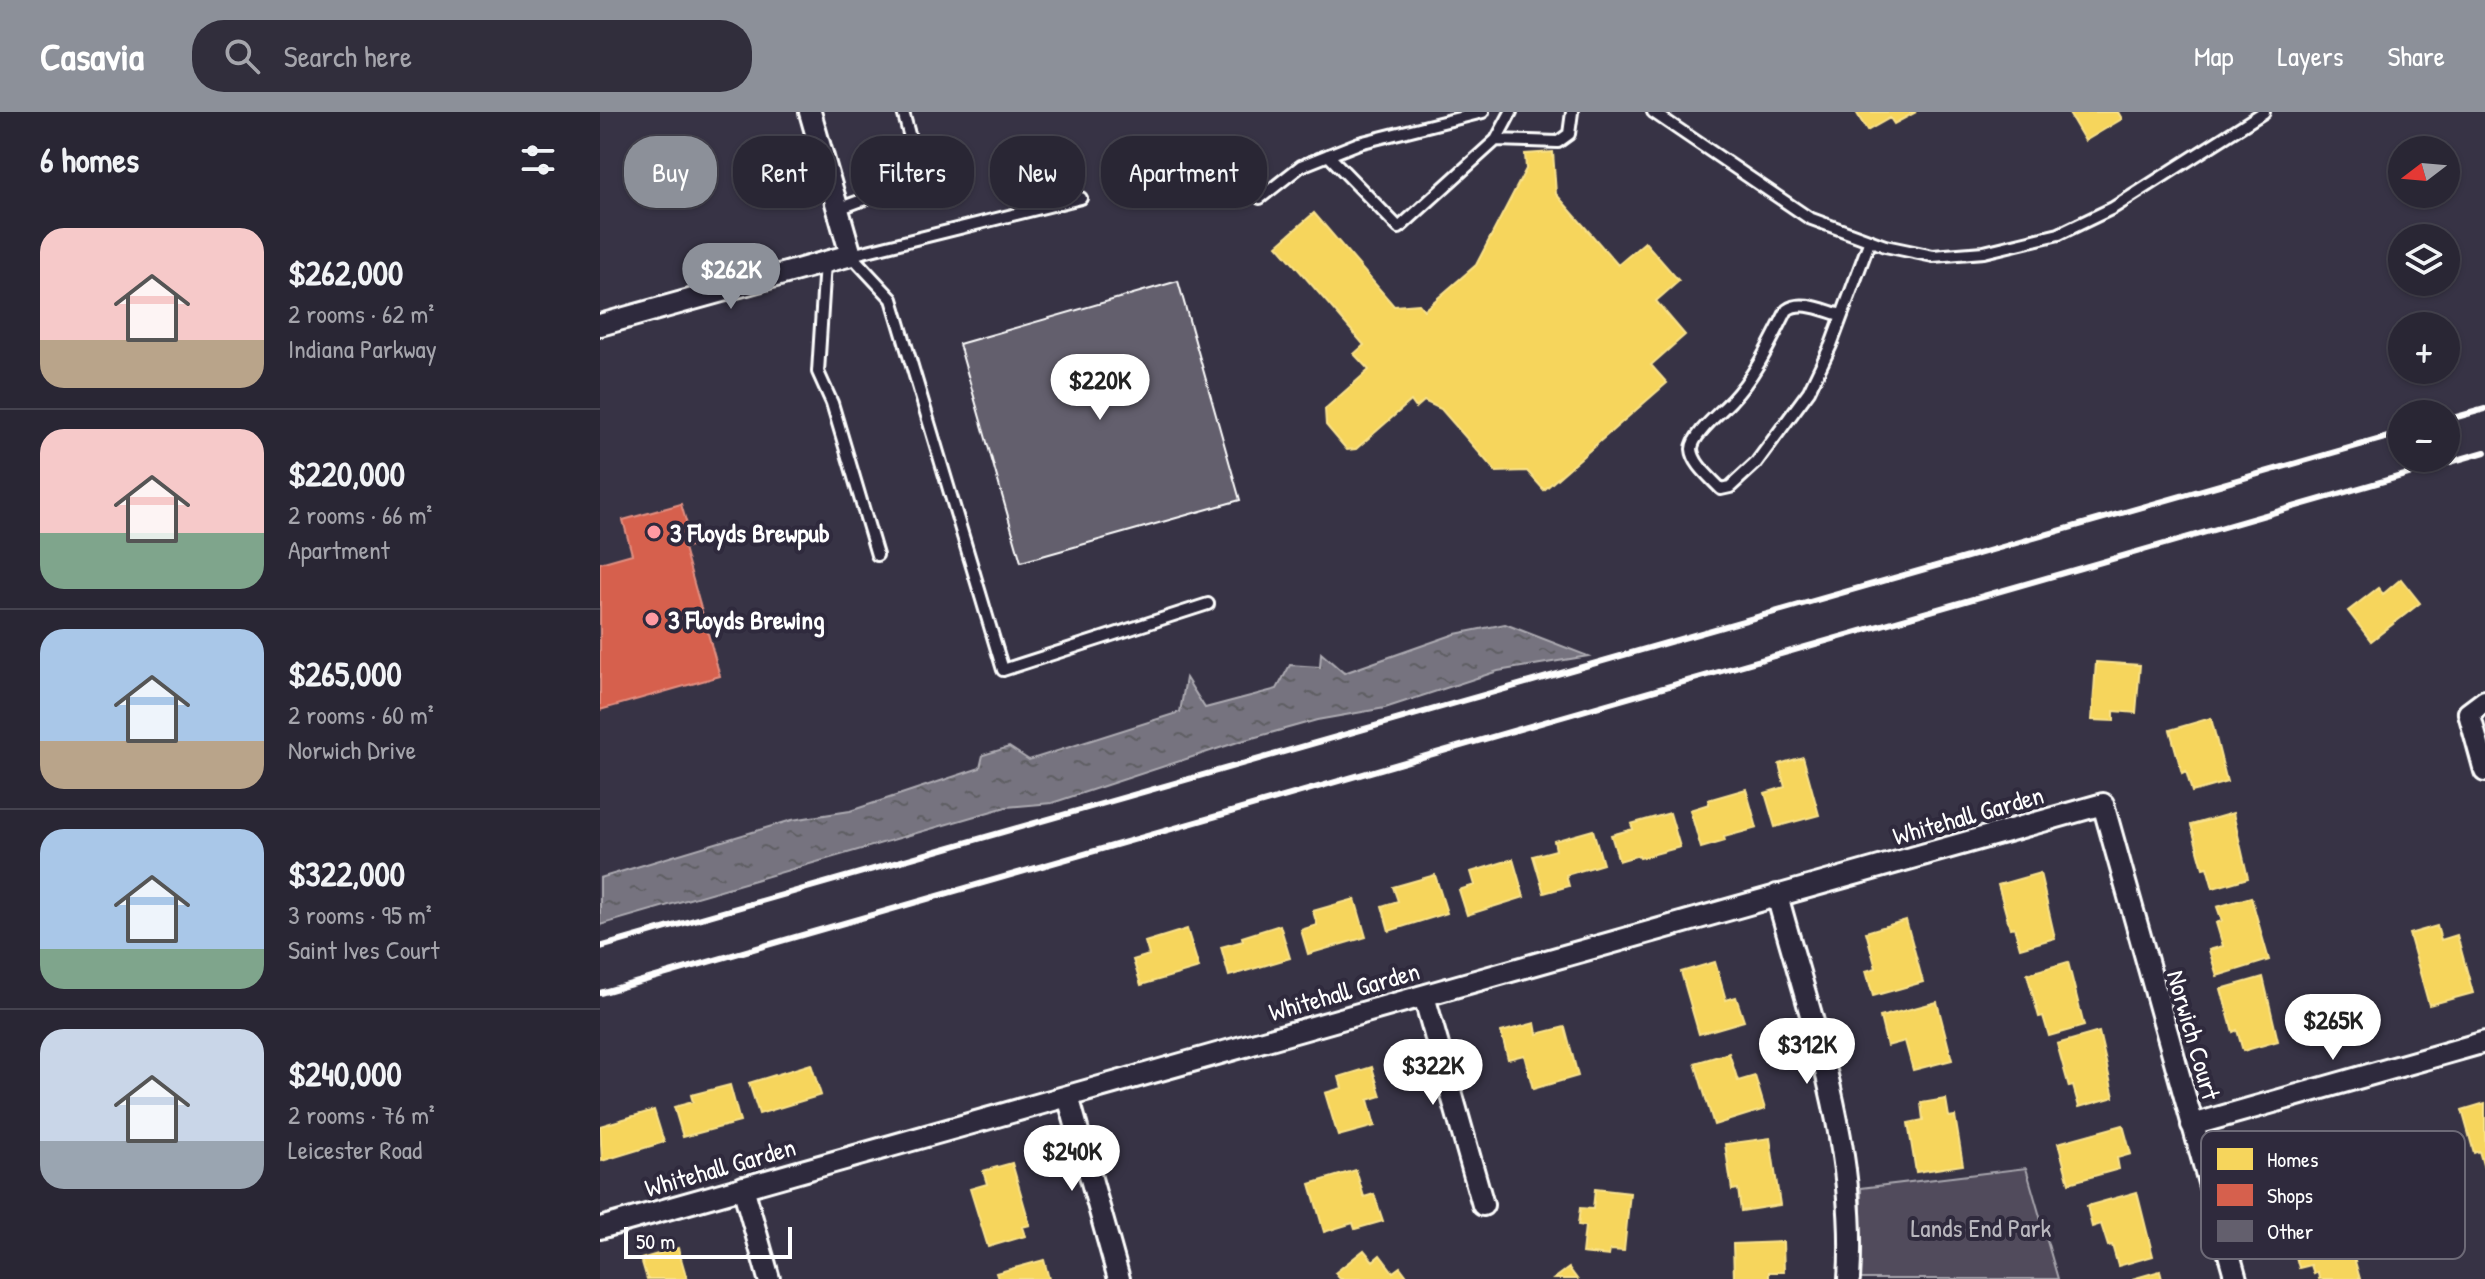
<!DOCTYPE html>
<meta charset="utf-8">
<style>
:root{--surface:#292634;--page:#312e3c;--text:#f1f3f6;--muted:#a5a5ac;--line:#45434f;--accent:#8c9099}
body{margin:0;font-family:"Patrick Hand",sans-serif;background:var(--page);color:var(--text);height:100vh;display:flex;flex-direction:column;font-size:30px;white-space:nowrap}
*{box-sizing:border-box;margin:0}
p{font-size:26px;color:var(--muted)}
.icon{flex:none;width:44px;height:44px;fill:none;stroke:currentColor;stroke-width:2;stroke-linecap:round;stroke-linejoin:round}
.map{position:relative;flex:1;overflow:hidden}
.panel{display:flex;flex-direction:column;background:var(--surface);width:600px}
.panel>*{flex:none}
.guide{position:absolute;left:24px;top:24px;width:760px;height:72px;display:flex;gap:16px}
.needle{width:52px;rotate:254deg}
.buttons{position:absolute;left:1788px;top:24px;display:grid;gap:16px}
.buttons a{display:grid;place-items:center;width:72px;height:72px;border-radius:50%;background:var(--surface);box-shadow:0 2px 6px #0004,0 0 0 2px var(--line);font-size:40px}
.scale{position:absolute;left:24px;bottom:20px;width:168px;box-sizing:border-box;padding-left:8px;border:4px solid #fff;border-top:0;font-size:22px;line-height:28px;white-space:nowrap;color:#fff;-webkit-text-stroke:6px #2f2a3d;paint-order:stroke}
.price{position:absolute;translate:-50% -68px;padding:0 18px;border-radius:28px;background:#fff;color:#222;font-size:26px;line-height:52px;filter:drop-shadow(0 2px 4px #0008)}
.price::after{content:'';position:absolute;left:50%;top:48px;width:24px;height:18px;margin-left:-12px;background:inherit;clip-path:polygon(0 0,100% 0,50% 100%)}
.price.on{background:var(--accent);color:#fff}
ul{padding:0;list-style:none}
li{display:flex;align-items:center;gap:24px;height:200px;padding:0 40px}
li+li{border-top:2px solid var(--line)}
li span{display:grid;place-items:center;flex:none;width:224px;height:160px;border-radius:24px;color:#555}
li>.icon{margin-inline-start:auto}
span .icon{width:96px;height:96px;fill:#fffc;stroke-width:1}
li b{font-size:34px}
h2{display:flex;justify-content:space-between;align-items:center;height:96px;padding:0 40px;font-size:34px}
.pill{padding:0 28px;border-radius:32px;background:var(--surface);box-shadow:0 2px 6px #0004,0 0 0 2px var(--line);font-size:28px;line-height:72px}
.pill.on{background:var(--accent);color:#fff}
header{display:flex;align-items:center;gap:48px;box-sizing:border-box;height:112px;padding:0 40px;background:var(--accent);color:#fff}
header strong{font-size:38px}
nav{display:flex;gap:44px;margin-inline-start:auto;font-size:28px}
.search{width:560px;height:72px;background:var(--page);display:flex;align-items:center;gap:20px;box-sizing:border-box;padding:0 28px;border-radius:32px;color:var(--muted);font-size:30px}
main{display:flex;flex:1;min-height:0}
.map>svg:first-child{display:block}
</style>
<header>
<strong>Casavia</strong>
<div class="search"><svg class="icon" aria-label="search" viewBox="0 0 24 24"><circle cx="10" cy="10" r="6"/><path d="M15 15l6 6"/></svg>Search here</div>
<nav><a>Map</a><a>Layers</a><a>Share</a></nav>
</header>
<main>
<section class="panel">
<h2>6 homes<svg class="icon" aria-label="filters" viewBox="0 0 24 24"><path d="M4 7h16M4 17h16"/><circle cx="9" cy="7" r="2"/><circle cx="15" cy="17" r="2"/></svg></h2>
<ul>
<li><span style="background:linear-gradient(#f6c9c9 70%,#b9a48a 0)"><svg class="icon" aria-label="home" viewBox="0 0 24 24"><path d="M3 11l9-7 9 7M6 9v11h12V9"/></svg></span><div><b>$262,000</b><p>2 rooms · 62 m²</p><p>Indiana Parkway</p></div></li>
<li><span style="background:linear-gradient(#f6c9c9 65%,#7fa58c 0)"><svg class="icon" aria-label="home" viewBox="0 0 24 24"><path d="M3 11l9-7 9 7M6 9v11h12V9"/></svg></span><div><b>$220,000</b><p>2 rooms · 66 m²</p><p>Apartment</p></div></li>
<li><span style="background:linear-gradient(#a9c7e8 70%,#b9a48a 0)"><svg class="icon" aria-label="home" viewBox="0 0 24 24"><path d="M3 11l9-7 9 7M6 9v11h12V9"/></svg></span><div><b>$265,000</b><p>2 rooms · 60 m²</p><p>Norwich Drive</p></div></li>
<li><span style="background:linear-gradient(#a9c7e8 75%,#7fa58c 0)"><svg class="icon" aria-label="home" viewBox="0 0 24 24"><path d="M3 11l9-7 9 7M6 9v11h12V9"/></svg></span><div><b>$322,000</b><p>3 rooms · 95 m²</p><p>Saint Ives Court</p></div></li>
<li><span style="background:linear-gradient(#c9d6e8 70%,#9aa5b1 0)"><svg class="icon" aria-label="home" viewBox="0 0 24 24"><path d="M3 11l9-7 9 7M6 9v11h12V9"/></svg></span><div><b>$240,000</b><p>2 rooms · 76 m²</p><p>Leicester Road</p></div></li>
</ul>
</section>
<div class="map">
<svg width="1885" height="1167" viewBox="0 0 1885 1167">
<defs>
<pattern id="water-ripples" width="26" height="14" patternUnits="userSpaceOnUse" patternTransform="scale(2)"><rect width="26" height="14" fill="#76737f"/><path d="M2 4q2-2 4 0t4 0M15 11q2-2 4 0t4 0" fill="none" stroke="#5f5e63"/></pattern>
</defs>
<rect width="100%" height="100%" fill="#373345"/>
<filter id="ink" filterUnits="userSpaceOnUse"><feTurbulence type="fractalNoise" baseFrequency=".0125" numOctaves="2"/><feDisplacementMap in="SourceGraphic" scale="16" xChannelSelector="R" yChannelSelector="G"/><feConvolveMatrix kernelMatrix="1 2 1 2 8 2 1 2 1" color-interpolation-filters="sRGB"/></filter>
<g filter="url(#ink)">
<path fill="#514c5c" stroke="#a8a6ae" stroke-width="2" d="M1426,1056l32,111h-197v-91z"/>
<path fill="url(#water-ripples)" stroke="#adabb2" stroke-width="2" d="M905,512l83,32 -90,15 -113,37 -68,12 -79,22 -186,61 -46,4 -406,118v-47l192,-58 58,-9 130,-43 3,-13 26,-8 20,13 151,-48 6,-34 19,30 72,-19 13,-24 30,2 1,-14 23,20 111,-39z"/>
<path fill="#f6d55c" stroke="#f9e28d" stroke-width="2" d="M1256,0h60l-22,12 -4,-6 -23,13z
M1468,0h50l4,7 -37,22z
M953,40l3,42 62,71 27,-23 34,39 -23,20 29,34 -34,30 16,18 -123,107 -17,-19 -31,1 -55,-63 -17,-8 -8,7 -5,-7 -55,48 -9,1 -21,-25 -1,-16 44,-39 -15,-16 10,-9 -87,-100 37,-32 80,93 25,-2 5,6 52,-45 50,-96 -1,-15z
M1801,467l19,24 -49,38 -23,-30 30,-23 5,6z
M1496,550l44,3 -4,48 -22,-2v10l-22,-1z
M1611,606l16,64 -35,10 -6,-21 -4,2 -12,-43z
M1203,645l16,58 -44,12 -10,-34 20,-6 -6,-23z
M1146,677l11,39 -33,9 1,4 -24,7 -11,-38 19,-6 -1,-4z
M1070,701l10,34 -40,11 -1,-3 -20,6 -8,-26 22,-6 -2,-5z
M1633,701l15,65 -35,10 -6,-21 -4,1 -12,-43z
M993,718l10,34 -37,11 3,11 -25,7 -11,-37 23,-6 -2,-9z
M913,747l11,38 -57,18 -8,-25 16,-5 -4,-13z
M1440,761l15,65 -35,10 -6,-21 -4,1 -12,-43z
M835,763l12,38 -58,18 -7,-25 16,-5 -5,-14z
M1651,785l18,63 -52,16 -8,-26 14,-4 -7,-23 6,-2 -5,-14z
M755,787l11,38 -58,17 -7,-24 16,-5 -4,-14z
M1306,808l17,62 -50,14 -7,-25 10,-3 -10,-36z
M680,813l10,33 -61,18 -8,-29 22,-6 -1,-4z
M1837,814l4,14 16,-5 16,58 -44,12 -20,-71z
M587,817l12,39 -58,17 -8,-25 16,-5 -4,-13z
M1115,850l11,38 10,-3 8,24 -45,13 -18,-62z
M1468,850l16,64 -35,10 -6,-20 -4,1 -12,-43z
M1663,865l15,64 -35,10 -6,-21 -4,2 -12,-43z
M1337,890l15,58 -39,10 -8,-29 -18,5 -7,-29z
M935,911l2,11 28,-7 13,49 -45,13 -9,-34 -16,4 -7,-27z
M1499,920l15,65 -35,10 -6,-21 -4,1 -12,-43z
M1129,941l9,28 17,-5 10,33 -51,16 -19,-62z
M211,952l10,31 -62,19 -10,-31z
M772,955l9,29 -13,4 7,26 -37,10 -13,-43 17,-5 -3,-11z
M130,973l10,37 -57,15 -9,-30 19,-5 -2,-7z
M1346,987l3,18 6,-1 8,49 -47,7 -8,-49 15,-3 -2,-17z
M1885,991v69l-6,-21 -5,2 -12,-43z
M54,998l10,32 -62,19 -2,-35z
M1523,1013l8,29 -14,4 2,11 -50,14 -11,-40z
M1170,1026l10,67 -39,6 -3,-22 -6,1 -7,-46z
M412,1051l18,62 -8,2 3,9 -37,11 -18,-58 17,-5 -4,-13z
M756,1058l8,27 10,-3 9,27 -28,8 -2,-6 -29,9 -14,-48z
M995,1077l35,4 -6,58 -14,-1 -1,6 -27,-3 3,-27 -7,-1 2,-17 13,1z
M1537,1080l16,64 -35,10 -6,-21 -4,1 -7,-22 -9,3 -5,-21z
M1743,1107l17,60h-41l-1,-7 -4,2 -3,-9 -12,3 -9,-34z
M1183,1130l1,30h-15v7h-35l-1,-35z
M78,1136l9,31h-40l-6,-20z
M764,1138l9,11 7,-6 13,17 7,-5 9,12h-69l-5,-6z
M444,1148l5,19h-51l-2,-6z
M969,1156l8,11h-23z
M1560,1159l2,8h-30z"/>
<path fill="#d6604d" stroke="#e29082" stroke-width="2" d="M81,392l12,41 -9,3 36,128 -120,34v-147l32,-9 -9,-34z"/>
<path fill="#635f6d" stroke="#fff" stroke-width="2" d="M578,169l62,219 -219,62 -62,-218z"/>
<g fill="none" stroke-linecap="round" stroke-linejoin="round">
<defs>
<path id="lane" d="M1053,0l156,106 76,28 48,10 51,-4 75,-18 54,-26 151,-96
M896,28l15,-28
M728,43l71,73 97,-88 62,2 11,-8 3,-22
M481,86l-230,57 41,44 111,371 205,-66
M660,86l41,-32 58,-23 124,-31
M238,97l83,-31 -18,-66
M225,150l-7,110 14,31 45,152
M1241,203c-16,-4 -40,-16 -54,-5 -16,31 -31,65 -56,91 -10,11 -39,34 -39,48 1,15 19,29 29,40l9,-2 26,-24 53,-72 22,-46 39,-105"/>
<path id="street" d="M0,213l251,-70 -41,-143
M1885,589l-16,12 16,58
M1177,783c34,126 81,251 72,384
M824,884l59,209
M468,984l51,183
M1592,1013l293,-83
M143,1075l26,92
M0,1116l1503,-424 133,475"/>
</defs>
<use href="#lane" stroke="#fff" stroke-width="16"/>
<use href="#street" stroke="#fff" stroke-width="26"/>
<use href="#lane" stroke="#2f2a3d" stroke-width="10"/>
<use href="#street" stroke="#2f2a3d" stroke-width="20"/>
<path stroke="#fff" stroke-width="6" d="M1846,308l39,-11
M0,835l1802,-514
M0,881l1885,-541"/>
</g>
</g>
<g fill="#ff9aa2" stroke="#2f2a3d" stroke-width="3">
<circle cx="54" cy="420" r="8"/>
<circle cx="52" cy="507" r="8"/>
</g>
<g text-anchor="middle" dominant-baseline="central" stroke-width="8" stroke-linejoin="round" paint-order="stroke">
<g font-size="26" font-weight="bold" fill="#fff" stroke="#2f2a3d" text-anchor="start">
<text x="70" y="420">3 Floyds Brewpub</text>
<text x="68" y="507">3 Floyds Brewing</text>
</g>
<g font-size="26" fill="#fff" stroke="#2f2a3d">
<text transform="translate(1368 703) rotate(-16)">Whitehall Garden</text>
<text transform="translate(744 879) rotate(-16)">Whitehall Garden</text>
<text transform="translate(1594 923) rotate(74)">Norwich Court</text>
<text transform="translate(120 1055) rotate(-16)">Whitehall Garden</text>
</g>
<g font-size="26" fill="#b9b7be" stroke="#2f2a3d">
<text x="1381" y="1115">Lands End Park</text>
</g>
</g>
<rect x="1601" y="1019" width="264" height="128" rx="12" fill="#2f2a3d" stroke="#6d6a77" stroke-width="2"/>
<rect x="1617" y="1036" width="36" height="22" fill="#f6d55c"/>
<rect x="1617" y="1072" width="36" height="22" fill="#d6604d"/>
<rect x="1617" y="1108" width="36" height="22" fill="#635f6d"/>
<g font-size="22" fill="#fff">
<text x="1667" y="1055">Homes</text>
<text x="1667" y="1091">Shops</text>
<text x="1667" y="1127">Other</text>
</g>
</svg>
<div class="buttons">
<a><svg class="needle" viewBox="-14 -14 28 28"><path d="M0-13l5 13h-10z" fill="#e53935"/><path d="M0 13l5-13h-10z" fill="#a5a5ac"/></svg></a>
<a><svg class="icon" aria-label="layers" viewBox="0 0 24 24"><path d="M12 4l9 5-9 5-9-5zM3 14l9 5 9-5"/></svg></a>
<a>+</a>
<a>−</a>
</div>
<div class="scale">50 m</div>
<b class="price on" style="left:131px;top:199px">$262K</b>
<b class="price" style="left:500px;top:310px">$220K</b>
<b class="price" style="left:1733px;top:950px">$265K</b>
<b class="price" style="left:1207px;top:974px">$312K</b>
<b class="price" style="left:833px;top:995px">$322K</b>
<b class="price" style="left:472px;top:1081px">$240K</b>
<div class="guide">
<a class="pill on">Buy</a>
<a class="pill">Rent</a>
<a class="pill">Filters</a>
<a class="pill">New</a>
<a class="pill">Apartment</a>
</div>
</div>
</main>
